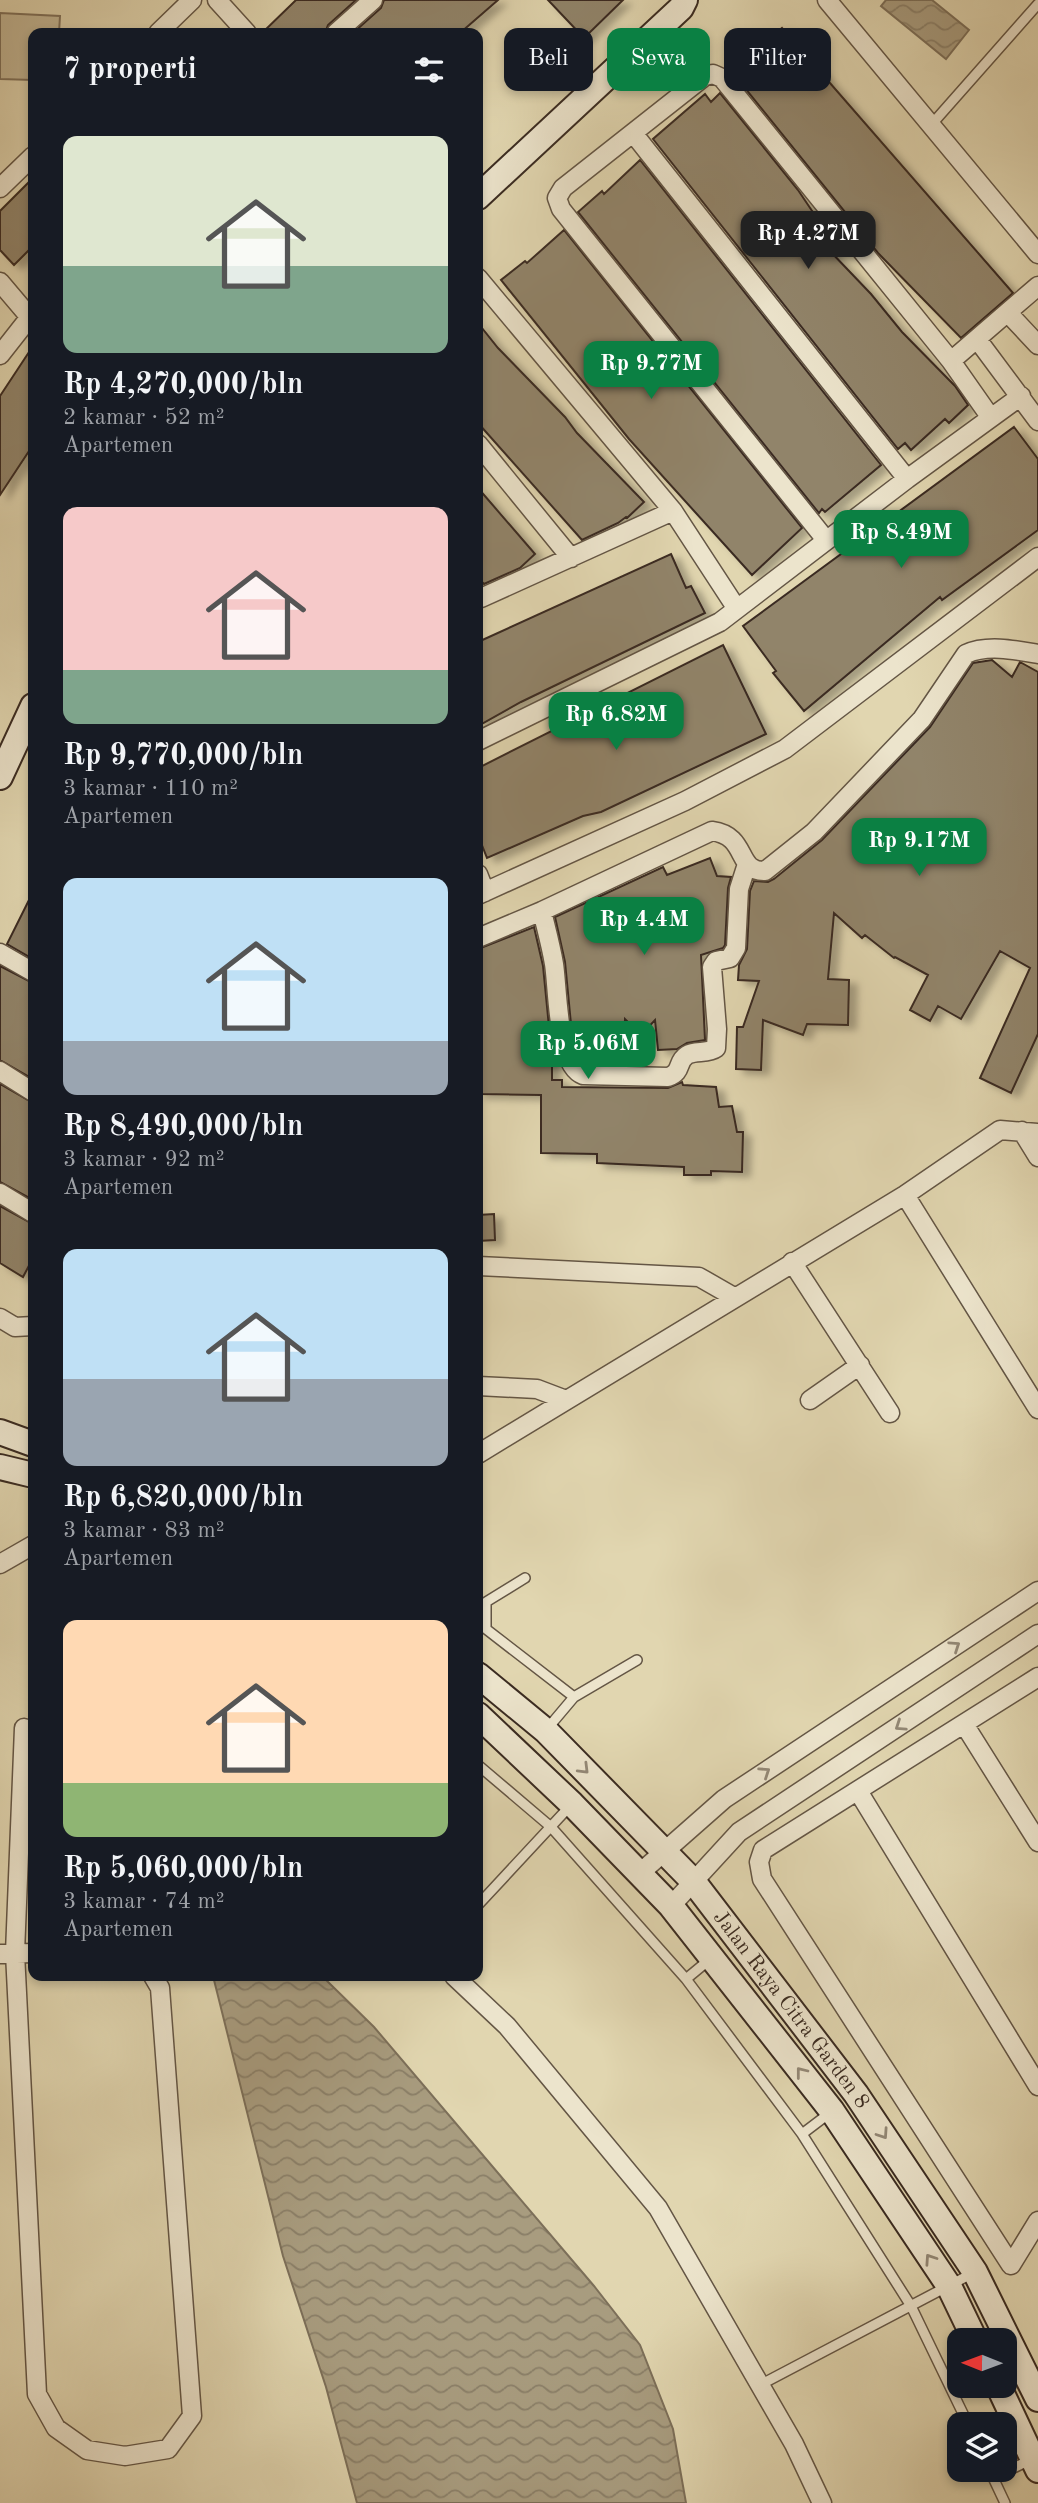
<!DOCTYPE html>
<html lang="id">
<meta charset="utf-8">
<style>
:root{--surface:#171b24;--page:#242831;--text:#f1f3f6;--muted:#9ea1a6;--accent:#0b8043}
body{margin:0;font-family:"Old Standard TT",serif;background:var(--page);color:var(--text);height:100vh;display:flex;flex-direction:column;font-size:26px;white-space:nowrap}
*{box-sizing:border-box;margin:0}
p{font-size:23px;color:var(--muted)}
.icon{flex:none;width:38px;height:38px;fill:none;stroke:currentColor;stroke-width:2;stroke-linecap:round;stroke-linejoin:round}
.map{position:relative;flex:1;overflow:hidden}
.details{position:absolute;left:28px;top:28px;width:455px;height:1953px;display:flex;flex-direction:column;background:var(--surface);border-radius:14px;box-shadow:0 4px 10px #0003}
.details>*{flex:none}
.top-card{position:absolute;left:504px;top:28px;width:429px;height:63px;display:flex;gap:14px}
.needle{width:46px;rotate:271deg}
.tools{position:absolute;left:947px;top:2328px;display:grid;gap:14px}
.tools a{display:grid;place-items:center;width:70px;height:70px;border-radius:14px;background:var(--surface);box-shadow:0 4px 10px #0003;font-size:35px}
.price{position:absolute;translate:-50% -60px;padding:0 16px;border-radius:14px;background:var(--accent);color:#fff;font-size:23px;line-height:46px;filter:drop-shadow(0 2px 4px #0008)}
.price::after{content:'';position:absolute;left:50%;top:42px;width:21px;height:16px;margin-left:-10px;background:inherit;clip-path:polygon(0 0,100% 0,50% 100%)}
.price.on{background:#222;color:#fff}
ul{padding:0;list-style:none}
li{display:grid;align-content:center;gap:14px;height:371px;padding:0 35px}
li span{display:grid;place-items:center;height:217px;border-radius:14px;color:#555}
li>.icon{margin-inline-start:auto}
span .icon{width:126px;height:126px;fill:#fffc;stroke-width:1}
li b{font-size:30px}
h2{display:flex;justify-content:space-between;align-items:center;height:84px;padding:0 35px;font-size:30px}
.chip{padding:0 24px;border-radius:14px;background:var(--surface);box-shadow:0 4px 10px #0003;font-size:24px;line-height:63px}
.chip.on{background:var(--accent);color:#fff}
.map>svg:first-child{display:block}
</style>
<div class="map">
<svg width="1038" height="2503" viewBox="0 0 1038 2503">
<defs>
<pattern id="water-waves" width="16" height="10" patternUnits="userSpaceOnUse" patternTransform="scale(1.75)"><rect width="16" height="10" fill="#a89c7f"/><path d="M0 5q4-4 8 0t8 0" fill="none" stroke="#8a7f68"/></pattern>
<filter id="shadow"><feDropShadow dx="8" dy="4.5" stdDeviation="3.5" flood-color="#0004"/></filter>
</defs>
<rect width="100%" height="100%" fill="#e1d6b0"/>
<filter id="stains"><feTurbulence type="fractalNoise" baseFrequency=".00286" numOctaves="4"/><feColorMatrix values="0 0 0 0 .2 0 0 0 0 .09 0 0 0 0 .02 0 0 0 .5 -.17"/></filter>
<radialGradient id="worn" r=".72"><stop offset=".6" stop-color="#630" stop-opacity="0"/><stop offset="1" stop-color="#630" stop-opacity=".3"/></radialGradient>
<path fill="#c5b998" stroke="#80725c" stroke-width="2" d="M0,13l60,3 -1,17h-26v47l-33,-1z"/>
<path fill="url(#water-waves)" stroke="#7c6f59" stroke-width="2" d="M886,0h46l37,30 -23,29 -65,-53z
M213,1976h109l52,51 220,259 46,59 33,84 13,74h-329l-31,-116 -43,-131z"/>
<path fill="#91846b" stroke="#3a2b21" stroke-width="2" filter="url(#shadow)" d="M296,0h60l-28,25 -3,8h-63z
M384,0h114l-38,33h-107l28,-25z
M548,0h75l-39,38z
M782,28l231,265 -52,45 -83,-85 -142,-176 19,-19 -3,-4z
M720,93l78,97 37,55 -6,5 42,44 31,38 53,54 13,19 -19,18 -4,-4 -34,31 -6,-7 -7,6 -245,-310 52,-45 6,8z
M640,160l241,305 -56,47 -3,-3 -3,4 -241,-301 24,-21 2,3z
M33,178v68l-19,19 -14,-15v-39z
M564,230l238,298 -50,47 -123,-136 -128,-159 24,-19 2,2z
M478,323l20,25 67,69 12,16 67,69 -17,16 -1,-1 -8,6 -36,17 -104,-117z
M33,346v99l-33,50v-99z
M1014,427l24,32v71l-96,70 -2,-3 -136,114 -31,-38 3,-2 -33,-45z
M478,488l57,66 -15,14 -36,16 -6,-6z
M671,554l15,34 5,-2 14,27 -184,89 -43,24v-84z
M723,645l43,89 -165,78 -18,4 -96,42 -9,-23v-67z
M992,660l20,17 8,-15 18,10v362l-27,59 -31,-15 50,-110 -30,-17 -39,68 -23,-13 -8,15 -20,-11 18,-35 -33,-18 -1,1 -29,-23 -3,3 -28,-25 -6,66 21,1 -1,45 -41,-1 -4,11 -40,-15 -2,50 -25,-1 1,-42h6l16,-46 -21,-1 1,-15 8,-16 3,-58 4,-10 14,1 6,-3 48,-39 108,-113 43,-64z
M710,858l7,18 14,1 -3,11 -3,57 -2,3 -22,7 4,85 -18,3 -10,6 -19,1 -3,-30 -14,15 -16,-16 -1,33 -28,2v-4l-19,-1 -6,-25 -6,-62 -10,-45 108,-50 4,8z
M33,892v67l-26,-15z
M534,927l9,39 6,61 7,29h-4v24h10v7l106,1 14,-6 1,3 33,2 3,20 13,-1 5,26h6l-1,40 -31,-1v4h-27v-8l-87,-4v-9l-56,-1v-58l-63,-1v-145z
M0,966l33,17v96l-33,-19z
M0,1084l33,19v97l-33,-18z
M0,1206l33,18v34l-10,19 -23,-14z
M494,1214l1,26 -17,1v-26z"/>
<g fill="none" stroke-linecap="round" stroke-linejoin="round">
<defs>
<path id="lane" d="M932,124l106,-120
M525,1578l-39,24v27l88,68
M547,1729l27,-32 63,-37
M478,1765l73,62 135,152 116,155 109,172 57,118
M478,1905l92,-99
M686,1979l23,-19
M802,2134l29,-22
M760,2385l213,-112
M989,2469l16,34
M993,2478l37,-18"/>
<path id="street" d="M217,0l30,33
M827,0l211,254
M158,33l34,-33
M336,33l37,-33
M633,133l274,346
M0,188l33,-32
M478,278l195,233 64,98
M0,282l33,39
M1008,313l30,32
M977,339l61,82
M0,355l33,-42
M951,361l87,-75
M478,444l93,114
M826,540l-265,-331 -4,-11 6,-10 142,-112 8,-2 9,4 229,283 40,57
M478,598h3l192,-87
M478,741l242,-119 187,-143 114,-83
M478,874l7,18
M478,895l207,-94 100,-52 253,-192
M542,911c4,17 9,35 12,53 4,25 3,102 29,111l85,2c15,-5 8,-15 19,-22 8,-5 21,-1 29,-7l1,-19 -5,-62 4,-6 14,-3 6,-10 3,-59 8,-25
M478,938l64,-27 170,-80c37,5 23,41 53,40l49,-39 108,-113 44,-65c21,-10 50,-4 72,0
M0,953l33,19
M0,1071l33,21
M1022,1131l16,26
M0,1193l33,20
M905,1195l133,214
M792,1262l98,151
M478,1266l221,11 35,20
M0,1318l15,9 18,-1
M478,1386l59,3 29,11
M810,1400l50,-35
M478,1454l427,-259 95,-65 38,3
M0,1564l33,-19
M1038,1677l-275,173 -4,12 3,17 249,386 27,-44
M964,1724l74,118
M24,1728l-9,225 22,441 19,34 31,22 38,6 43,-7 24,-33 -32,-428 -7,-12
M858,1791l180,295
M640,1873l84,-74 314,-208
M671,1906l68,-74 299,-198
M0,1954l33,-1
M454,1976l53,50 151,182 136,236 28,59"/>
<g id="secondary">
<path d="M478,197l203,-189 4,-8"/>
<path d="M0,777l33,-71"/>
<path d="M0,1432l33,12"/>
<path d="M0,1467l33,8"/>
<path id="s1" d="M478,1675l68,56 147,150 163,213 119,178 63,127"/>
<path d="M478,1715l94,89 99,102 161,205 117,175 26,54"/>
<path d="M998,2385l40,85"/>
</g>
</defs>
<use href="#lane" stroke="#645645" stroke-width="12"/>
<use href="#street" stroke="#645645" stroke-width="21"/>
<use href="#secondary" stroke="#3a2b21" stroke-width="28"/>
<use href="#lane" stroke="#ece4cc" stroke-width="9"/>
<use href="#street" stroke="#ece4cc" stroke-width="18"/>
<use href="#secondary" stroke="#ece4cc" stroke-width="24"/>
</g>
<defs><path id="oneway-chevron" d="M-2-3.5L2.5 0L-2 3.5" fill="none" stroke-width="1.6" stroke-linecap="round" stroke-linejoin="round" transform="scale(1.75)"/></defs>
<g stroke="#938876">
<use href="#oneway-chevron" transform="translate(955 1646) rotate(-34)"/>
<use href="#oneway-chevron" transform="translate(900 1726) rotate(146)"/>
<use href="#oneway-chevron" transform="translate(584 1769) rotate(45)"/>
<use href="#oneway-chevron" transform="translate(765 1772) rotate(-34)"/>
<use href="#oneway-chevron" transform="translate(801 2072) rotate(-128)"/>
<use href="#oneway-chevron" transform="translate(883 2134) rotate(56)"/>
<use href="#oneway-chevron" transform="translate(930 2259) rotate(-124)"/>
</g>
<g text-anchor="middle" dominant-baseline="central" stroke-width="7" stroke-linejoin="round" paint-order="stroke">
<g font-size="21" fill="#3a2b21" stroke="#ece4cc">
<text stroke="none"><textPath href="#s1" startOffset="460">Jalan Raya Citra Garden 8</textPath></text>
</g>
</g>
<rect width="100%" height="100%" filter="url(#stains)"/>
<rect width="100%" height="100%" fill="url(#worn)"/>
</svg>
<div class="tools">
<a><svg class="needle" viewBox="-14 -14 28 28"><path d="M0-13l5 13h-10z" fill="#e53935"/><path d="M0 13l5-13h-10z" fill="#9ea1a6"/></svg></a>
<a><svg class="icon" aria-label="layers" viewBox="0 0 24 24"><path d="M12 4l9 5-9 5-9-5zM3 14l9 5 9-5"/></svg></a>
</div>
<b class="price on" style="left:808px;top:271px">Rp 4.27M</b>
<b class="price" style="left:651px;top:401px">Rp 9.77M</b>
<b class="price" style="left:901px;top:570px">Rp 8.49M</b>
<b class="price" style="left:616px;top:752px">Rp 6.82M</b>
<b class="price" style="left:919px;top:878px">Rp 9.17M</b>
<b class="price" style="left:644px;top:957px">Rp 4.4M</b>
<b class="price" style="left:588px;top:1081px">Rp 5.06M</b>
<div class="top-card">
<a class="chip">Beli</a>
<a class="chip on">Sewa</a>
<a class="chip">Filter</a>
</div>
<section class="details">
<h2>7 properti<svg class="icon" aria-label="filters" viewBox="0 0 24 24"><path d="M4 7h16M4 17h16"/><circle cx="9" cy="7" r="2"/><circle cx="15" cy="17" r="2"/></svg></h2>
<ul>
<li><span style="background:linear-gradient(#dfe7d0 60%,#7fa58c 0)"><svg class="icon" aria-label="home" viewBox="0 0 24 24"><path d="M3 11l9-7 9 7M6 9v11h12V9"/></svg></span><div><b>Rp 4,270,000/bln</b><p>2 kamar · 52 m²</p><p>Apartemen</p></div></li>
<li><span style="background:linear-gradient(#f6c9c9 75%,#7fa58c 0)"><svg class="icon" aria-label="home" viewBox="0 0 24 24"><path d="M3 11l9-7 9 7M6 9v11h12V9"/></svg></span><div><b>Rp 9,770,000/bln</b><p>3 kamar · 110 m²</p><p>Apartemen</p></div></li>
<li><span style="background:linear-gradient(#bfe0f5 75%,#9aa5b1 0)"><svg class="icon" aria-label="home" viewBox="0 0 24 24"><path d="M3 11l9-7 9 7M6 9v11h12V9"/></svg></span><div><b>Rp 8,490,000/bln</b><p>3 kamar · 92 m²</p><p>Apartemen</p></div></li>
<li><span style="background:linear-gradient(#bfe0f5 60%,#9aa5b1 0)"><svg class="icon" aria-label="home" viewBox="0 0 24 24"><path d="M3 11l9-7 9 7M6 9v11h12V9"/></svg></span><div><b>Rp 6,820,000/bln</b><p>3 kamar · 83 m²</p><p>Apartemen</p></div></li>
<li><span style="background:linear-gradient(#ffd9b3 75%,#8fb573 0)"><svg class="icon" aria-label="home" viewBox="0 0 24 24"><path d="M3 11l9-7 9 7M6 9v11h12V9"/></svg></span><div><b>Rp 5,060,000/bln</b><p>3 kamar · 74 m²</p><p>Apartemen</p></div></li>
</ul>
</section>
</div>
